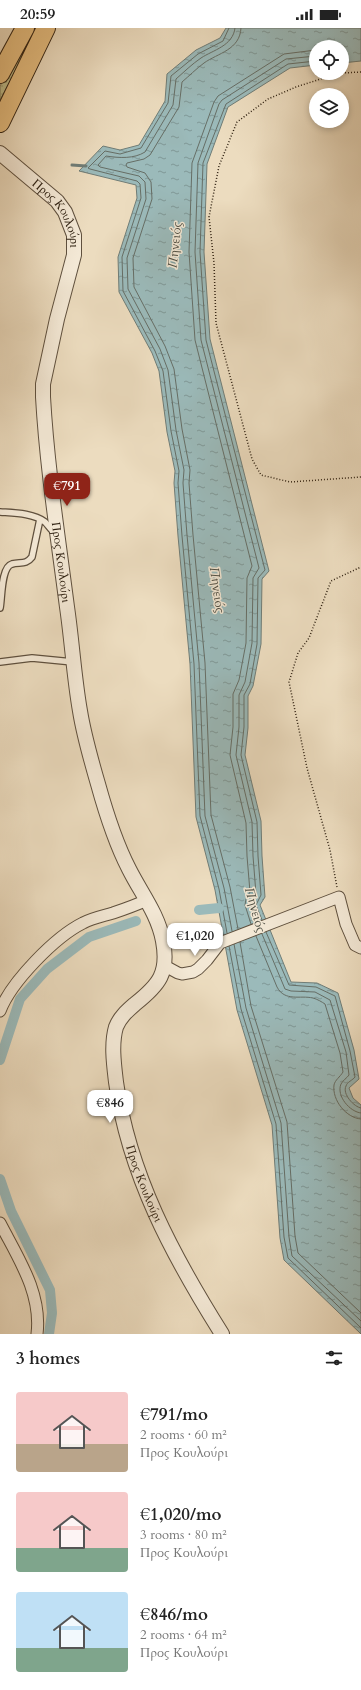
<!DOCTYPE html>
<meta charset="utf-8">
<style>
:root{--surface:#fff;--page:#f6f6f6;--text:#222;--muted:#767676;--accent:#8f2418}
body{margin:0;font-family:Cardo,serif;background:var(--page);color:var(--text);height:100vh;display:flex;flex-direction:column;font-size:15px;white-space:nowrap}
*{box-sizing:border-box;margin:0}
p{font-size:13px;color:var(--muted)}
.icon{flex:none;width:22px;height:22px;fill:none;stroke:currentColor;stroke-width:2;stroke-linecap:round;stroke-linejoin:round}
.map{position:relative;height:1306px;overflow:hidden}
.panel{display:flex;flex-direction:column;background:var(--surface);flex:1}
.panel>*{flex:none}
.buttons{position:absolute;left:309px;top:12px;display:grid;gap:8px}
.buttons a{display:grid;place-items:center;width:40px;height:40px;border-radius:50%;background:var(--surface);box-shadow:0 2px 6px #0003;font-size:20px}
.price{position:absolute;translate:-50% -34px;padding:0 9px;border-radius:8px;background:#fff;color:#222;font-size:13px;line-height:26px;filter:drop-shadow(0 1px 2px #0008)}
.price::after{content:'';position:absolute;left:50%;top:24px;width:12px;height:9px;margin-left:-6px;background:inherit;clip-path:polygon(0 0,100% 0,50% 100%)}
.price.current{background:var(--accent);color:#fff}
ul{padding:0;list-style:none}
li{display:flex;align-items:center;gap:12px;height:100px;padding:0 16px}
li span{display:grid;place-items:center;flex:none;width:112px;height:80px;border-radius:4px;color:#555}
li>.icon{margin-inline-start:auto}
span .icon{width:48px;height:48px;fill:#fffc;stroke-width:1}
li b{font-size:17px}
h2{display:flex;justify-content:space-between;align-items:center;height:48px;padding:0 16px;font-size:17px}
.status{display:flex;justify-content:space-between;align-items:center;height:28px;padding:0 20px;background:var(--surface);direction:ltr}
.status svg{height:11px;fill:currentColor}
.map>svg:first-child{display:block}
</style>
<div class="status"><b>20:59</b><svg viewBox="0 0 49 12"><path d="M0 12V9h3v3zM5 12V6h3v6zM10 12V3h3v9zM15 12V0h3v12zM26 1h20v11H26zM47 4h2v5h-2z"/></svg></div>
<div class="map">
<svg width="361" height="1306" viewBox="0 0 361 1306">
<defs>
<pattern id="grass-dots" width="8" height="8" patternUnits="userSpaceOnUse"><rect width="8" height="8" fill="#bfbe8c"/><path d="M2 2h.1M6 6h.1" fill="none" stroke="#a4a378" stroke-width="1.8" stroke-linecap="round"/></pattern>
<pattern id="water-ripples" width="26" height="14" patternUnits="userSpaceOnUse"><rect width="26" height="14" fill="#9bbaba"/><path d="M2 4q2-2 4 0t4 0M15 11q2-2 4 0t4 0" fill="none" stroke="#7f9796"/></pattern>
</defs>
<rect width="100%" height="100%" fill="#ecdcbf"/>
<filter id="stains"><feTurbulence type="fractalNoise" baseFrequency=".005" numOctaves="4"/><feColorMatrix values="0 0 0 0 .2 0 0 0 0 .09 0 0 0 0 .02 0 0 0 .5 -.17"/></filter>
<radialGradient id="worn" r=".72"><stop offset=".6" stop-color="#630" stop-opacity="0"/><stop offset="1" stop-color="#630" stop-opacity=".3"/></radialGradient>
<path fill="url(#grass-dots)" stroke="#787050" d="M32,0h7l-39,72v-14z"/>
<path fill="url(#water-ripples)" stroke="#707d77" d="M226,0h135v33l-19,2v-16h-26v18l-26,3 -62,39 -21,57 -3,88 6,87 59,232 -7,8 -1,65 -8,42 -5,10v32l-3,27 16,66 1,35 3,41 -5,8 31,77 26,1 21,10 16,57 5,29 -10,9 4,10 8,7v229l-77,-74 -4,-22 -8,-113 -35,-115 -22,-120 -19,-73 -6,-153 -12,-128 -4,-53 1,-12 -8,-39 -8,-61 -7,-18 -33,-61 -1,-35 19,-59 -1,-13 -57,-14 24,-25 17,4 19,-5 26,-44 2,-27 29,-24 24,-12z"/>
<g fill="none" stroke-linecap="round" stroke-linejoin="round">
<path stroke="#666e66" stroke-width="1" d="M262,892l-6,-15 5,-10 -3,-39 -1,-34 -16,-67 3,-28v-32l6,-11 7,-40 1,-66 7,-8 -59,-230 -6,-88 3,-89 23,-59 62,-40 28,-3
M257,894l-6,-17 5,-11 -3,-38 -1,-34 -16,-67 3,-28v-32l6,-13 7,-39 1,-65 6,-10 -58,-228 -6,-88 3,-89 21,-59 3,-4 64,-41 30,-3
M251,896l-6,-19 1,-6 4,-7 -3,-36 -1,-33 -16,-68 3,-28v-33l6,-14 7,-37 1,-65 5,-12 -57,-226 -6,-88 3,-89 22,-61 4,-6 66,-42 32,-4
M238,901l-8,-42 -19,-72 -6,-152 -12,-128 -4,-52 1,-13 -8,-41 -8,-60 -9,-23 -31,-59 -1,-29 19,-59 -1,-17 -6,-9 -18,-6 -1,-2 1,-2 17,-4 6,-4 29,-48 3,-25c7,-6 14,-13 22,-19 14,-10 36,-13 37,-35
M232,903l-8,-43 -19,-72 -6,-153 -12,-128 -4,-52 1,-13 -8,-40 -8,-60 -8,-21 -32,-60 -1,-31 19,-59 -1,-17 -6,-6 -39,-9 -2,-2 8,-9c13,2 28,3 39,-4l28,-47 3,-26c8,-7 16,-15 25,-21 12,-8 32,-12 34,-30
M266,904l23,53 27,2 19,9 15,55 5,26c-2,3 -8,5 -9,9 -4,8 8,21 15,22
M227,905l-8,-44 -19,-73 -6,-152 -12,-128 -4,-53 1,-12 -8,-40 -8,-60 -8,-20 -32,-60 -1,-34 19,-59 -1,-14 -3,-3 -47,-12 -2,-1 17,-17 15,3 21,-6 27,-45 3,-27 27,-22 25,-13 6,-13
M262,906l23,55 6,2 24,1 15,8 16,52 3,23c-2,3 -6,5 -8,9 -5,12 9,28 20,29
M256,908l21,51c8,15 23,8 36,11 4,1 9,4 12,6l15,49 3,19c-3,5 -8,8 -9,13 -2,15 12,33 27,34
M240,914l11,64 36,116 8,114 3,17 63,60
M234,916l12,64 35,115 8,114 3,19 69,65
M229,918l12,63 35,115 8,113 4,21 73,70"/>
<path stroke="#707d77" stroke-width="3" d="M72,137l14,1"/>
<path stroke="#9bbaba" stroke-width="10" d="M199,882l20,-2
M0,1032l20,-61 27,-30 42,-32 47,-16
M0,1151l11,32 39,79 2,23 -3,21"/>
<defs>
<path id="service" d="M0,484c14,1 33,1 45,10 3,3 5,7 9,10
M0,580c2,-10 1,-41 12,-44 9,-2 14,1 20,-7l8,-38
M0,634l32,-4 41,4"/>
<path id="minor" d="M165,938l13,7 4,1 11,-2 5,-3 9,-9 13,-17 119,-46 7,27 9,21 6,3
M0,983c11,-29 55,-74 83,-88 9,-5 20,-7 30,-10 12,-4 23,-8 34,-13
M0,1195c18,35 42,70 37,111"/>
<g id="tertiary">
<path id="s1" d="M0,125l57,48 8,11 9,23v20l-17,64 -14,65v13c4,70 15,140 24,210 5,34 7,70 13,104 4,25 11,49 18,73 8,29 17,58 31,85 12,24 29,45 34,72 6,32 -4,44 -28,63 -8,7 -15,13 -19,23 -5,17 -2,38 0,55 13,93 57,174 106,252"/>
</g>
<path id="primary" d="M0,46l25,-46
M0,95l46,-95"/>
</defs>
<use href="#service" stroke="#5f503e" stroke-width="8"/>
<use href="#minor" stroke="#5f503e" stroke-width="13"/>
<use href="#tertiary" stroke="#5f503e" stroke-width="16"/>
<use href="#primary" stroke="#302213" stroke-width="20"/>
<path stroke="#302213" stroke-width="1.5" stroke-dasharray="1 2" stroke-linecap="butt" d="M339,45l-43,14 -28,12 -31,23 -18,44 -10,51 5,46 2,60 36,136 9,16 29,7 71,-5
M342,45l19,-1
M337,859l-7,-37 -23,-82 -18,-86 9,-29 11,-15 22,-57 30,-14"/>
<use href="#service" stroke="#f3e8d5" stroke-width="5.5"/>
<use href="#minor" stroke="#f3e8d5" stroke-width="11"/>
<use href="#tertiary" stroke="#f3e8d5" stroke-width="14"/>
<use href="#primary" stroke="#e6be80" stroke-width="18"/>
</g>
<g text-anchor="middle" dominant-baseline="central" stroke-width="3" stroke-linejoin="round" paint-order="stroke">
<g font-size="12" fill="#302213" stroke="#f3e8d5">
<text stroke="none"><textPath href="#s1" startOffset="85">Προς Κουλούρι</textPath></text>
<text stroke="none"><textPath href="#s1" startOffset="445">Προς Κουλούρι</textPath></text>
<text stroke="none"><textPath href="#s1" startOffset="1106">Προς Κουλούρι</textPath></text>
</g>
<g font-size="13" font-style="italic" fill="#505045" stroke="#f3e8d5">
<text transform="translate(175 217) rotate(-84)">Πηνειός</text>
<text transform="translate(217 562) rotate(82)">Πηνειός</text>
<text transform="translate(255 882) rotate(74)">Πηνειός</text>
</g>
</g>
<rect width="100%" height="100%" filter="url(#stains)"/>
<rect width="100%" height="100%" fill="url(#worn)"/>
</svg>
<div class="buttons">
<a><svg class="icon" aria-label="locate" viewBox="0 0 24 24"><circle cx="12" cy="12" r="6"/><path d="M12 2v4M12 18v4M2 12h4M18 12h4"/></svg></a>
<a><svg class="icon" aria-label="layers" viewBox="0 0 24 24"><path d="M12 4l9 5-9 5-9-5zM3 14l9 5 9-5"/></svg></a>
</div>
<b class="price current" style="left:67px;top:479px">€791</b>
<b class="price" style="left:195px;top:929px">€1,020</b>
<b class="price" style="left:110px;top:1096px">€846</b>
</div>
<section class="panel">
<h2>3 homes<svg class="icon" aria-label="filters" viewBox="0 0 24 24"><path d="M4 7h16M4 17h16"/><circle cx="9" cy="7" r="2"/><circle cx="15" cy="17" r="2"/></svg></h2>
<ul>
<li><span style="background:linear-gradient(#f6c9c9 65%,#b9a48a 0)"><svg class="icon" aria-label="home" viewBox="0 0 24 24"><path d="M3 11l9-7 9 7M6 9v11h12V9"/></svg></span><div><b>€791/mo</b><p>2 rooms · 60 m²</p><p>Προς Κουλούρι</p></div></li>
<li><span style="background:linear-gradient(#f6c9c9 70%,#7fa58c 0)"><svg class="icon" aria-label="home" viewBox="0 0 24 24"><path d="M3 11l9-7 9 7M6 9v11h12V9"/></svg></span><div><b>€1,020/mo</b><p>3 rooms · 80 m²</p><p>Προς Κουλούρι</p></div></li>
<li><span style="background:linear-gradient(#bfe0f5 70%,#7fa58c 0)"><svg class="icon" aria-label="home" viewBox="0 0 24 24"><path d="M3 11l9-7 9 7M6 9v11h12V9"/></svg></span><div><b>€846/mo</b><p>2 rooms · 64 m²</p><p>Προς Κουλούρι</p></div></li>
</ul>
</section>
